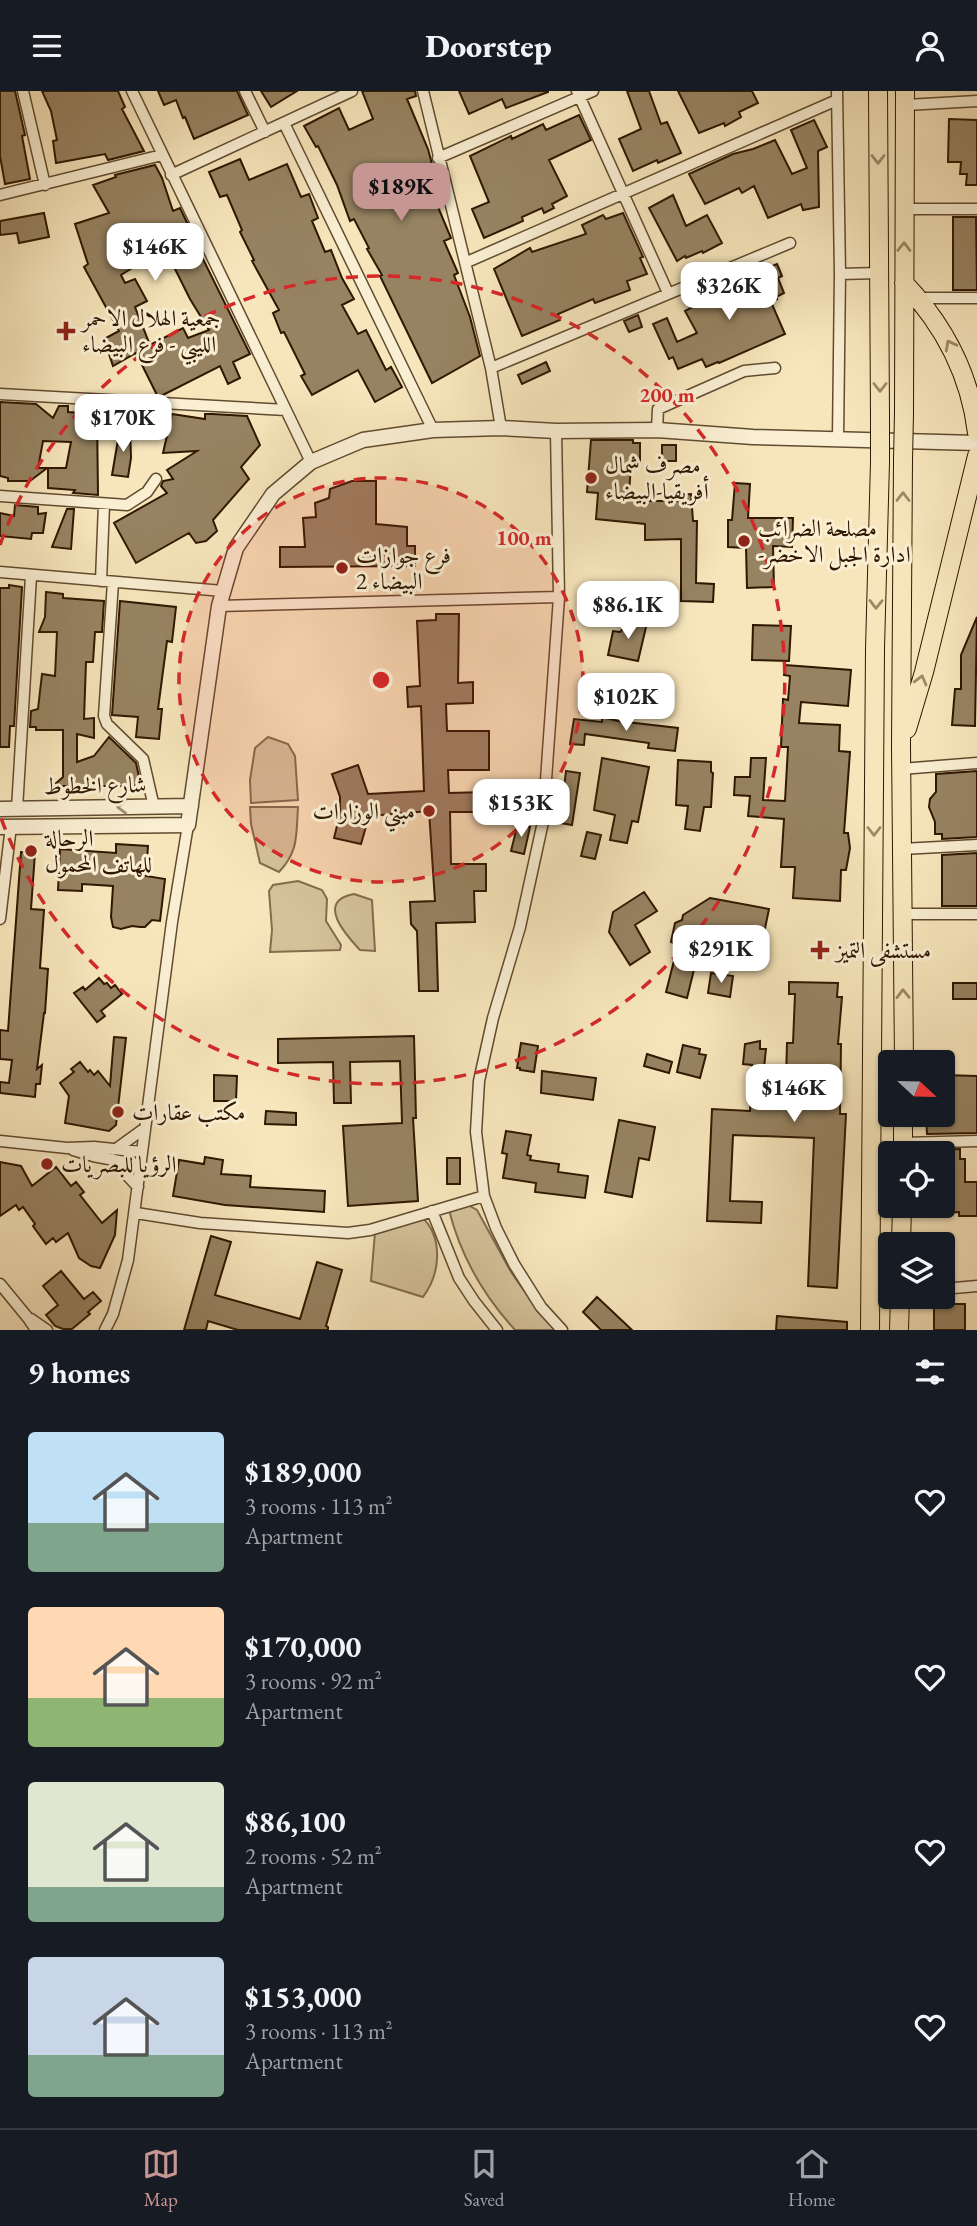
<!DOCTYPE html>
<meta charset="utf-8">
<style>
:root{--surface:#171b24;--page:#242831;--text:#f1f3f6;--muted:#9ea1a6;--line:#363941;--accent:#c59692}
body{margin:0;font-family:"EB Garamond",Amiri,serif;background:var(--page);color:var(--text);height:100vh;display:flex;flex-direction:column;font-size:26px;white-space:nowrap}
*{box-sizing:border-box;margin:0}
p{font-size:23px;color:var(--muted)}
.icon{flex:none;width:38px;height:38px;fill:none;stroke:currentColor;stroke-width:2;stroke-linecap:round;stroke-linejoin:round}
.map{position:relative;height:1239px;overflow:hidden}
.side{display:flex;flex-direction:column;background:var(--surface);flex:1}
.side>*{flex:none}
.needle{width:46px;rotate:112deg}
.buttons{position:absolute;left:878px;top:959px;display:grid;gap:14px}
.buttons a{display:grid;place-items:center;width:77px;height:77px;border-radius:7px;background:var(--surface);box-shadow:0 2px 5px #0004;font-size:35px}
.price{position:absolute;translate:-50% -60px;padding:0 16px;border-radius:14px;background:#fff;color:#222;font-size:23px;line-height:46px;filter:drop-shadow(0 2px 4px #0008)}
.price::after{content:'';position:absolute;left:50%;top:42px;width:21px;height:16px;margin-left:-10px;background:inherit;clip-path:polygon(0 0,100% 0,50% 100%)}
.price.on{background:var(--accent);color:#111}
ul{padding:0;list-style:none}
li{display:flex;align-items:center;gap:21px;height:175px;padding:0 28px}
li span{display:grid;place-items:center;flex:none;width:196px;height:140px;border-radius:7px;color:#555}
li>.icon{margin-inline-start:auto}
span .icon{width:84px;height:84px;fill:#fffc;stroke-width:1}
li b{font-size:30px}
h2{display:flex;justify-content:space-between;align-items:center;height:84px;padding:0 28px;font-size:30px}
header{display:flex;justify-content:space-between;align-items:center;height:91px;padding:0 28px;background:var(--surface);font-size:32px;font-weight:800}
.menu{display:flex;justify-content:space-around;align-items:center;height:98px;border-top:2px solid var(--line);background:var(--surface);font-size:19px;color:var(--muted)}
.menu a{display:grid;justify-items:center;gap:4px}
.menu .on{color:var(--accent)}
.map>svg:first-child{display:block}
</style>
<header><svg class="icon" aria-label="menu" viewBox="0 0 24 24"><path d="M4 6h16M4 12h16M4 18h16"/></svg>Doorstep<svg class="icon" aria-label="person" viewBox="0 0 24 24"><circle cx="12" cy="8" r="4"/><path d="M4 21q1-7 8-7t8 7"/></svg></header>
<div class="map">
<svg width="977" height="1239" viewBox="0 0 977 1239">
<rect width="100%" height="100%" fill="#f7e6bc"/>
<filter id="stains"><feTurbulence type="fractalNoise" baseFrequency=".00286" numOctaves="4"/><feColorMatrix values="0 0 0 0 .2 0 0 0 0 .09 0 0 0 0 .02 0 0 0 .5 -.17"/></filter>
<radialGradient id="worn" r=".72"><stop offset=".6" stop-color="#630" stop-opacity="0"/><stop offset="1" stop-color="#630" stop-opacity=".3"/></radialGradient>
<path fill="#d5c39c" stroke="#826d4e" stroke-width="2" d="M268,646l20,7 7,12 3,44 -47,3 -1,-23 5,-32z
M250,716h48c-2,28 1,44 -19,65l-19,-9 -9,-39z
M298,790l24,9 5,9 -1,22 15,24 -1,5 -70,2 2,-22 -3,-39 4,-6z
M354,803l18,6 3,51 -15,-1c-14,-15 -45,-49 -6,-56z
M468,1114l9,5 34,62 21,30 23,28h-40c-31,-34 -55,-76 -66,-120z
M422,1126c22,22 18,57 1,80l-52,-16 4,-49z"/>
<path fill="#978362" stroke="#2f1700" stroke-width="2" d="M0,0h15l10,44 -3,1 8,43 -25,5 -5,-28z
M42,0h76l7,16 -3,2 22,42 -36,9 -3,-6 -49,9 -3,-22 4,-1 -6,-29z
M158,0h79l11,24 -54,24 -9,-22 -2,1 -7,-18 -12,5z
M261,0h36l-26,16z
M362,0h53l1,5 -9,3 21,50 15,56 -5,2 13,31 -7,3 14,32 -4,2 16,42 10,39 -48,27 -52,-107 2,-1 -15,-26 2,-1 -15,-29 -4,2 -13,-36 -19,-39 -2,1 -12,-21 35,-18 10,22 24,-11z
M459,0h89v1l-42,16 -4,-9 -33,15z
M627,0h22l12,33 6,-2 14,31 -23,10 -1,-3 -24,11 -14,-32 22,-10z
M678,0h74l6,12 -19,9 2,5 -16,9 -1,-3 -25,10z
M579,24l12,25 -42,20 18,36 -15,8 2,4 -10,5 -2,-5 -20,9 1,4 -39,17 -12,-29 17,-7 -19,-46 41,-20 1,3 31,-15 3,6z
M949,28l28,1v65h-11l1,-11h-7l1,-12h-13z
M814,29l13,27 -9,4 1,56 -16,3 -2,-6 -33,14 -14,-32 -12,7 -3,-5 -34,16 -16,-30 44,-20 20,-5 22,-9 17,34 15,-6 -16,-38z
M240,68l9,21 38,-16 14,33 8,-3 9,24 -6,3 13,31 6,-2 11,28 12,21 -12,6 16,29 8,-4 20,40 5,-3 11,20 -27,15 -17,-32 -46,25 -11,-19 4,-2 -21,-42 -3,1 -8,-20 6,-3 -27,-49 2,-1 -14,-28 2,-2 -15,-35 -7,2 -11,-25z
M155,74l7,13 11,33 7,-3 11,23 -70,44 4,8 10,-4 12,22 -12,6 15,38 33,-17 5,10 21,-8 -19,-31 -18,-36 27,-12 51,103 -17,8 7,16 -12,6 -8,-18 -57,29h-6l-21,-42 -23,13 -9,-27 15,-8 -35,-64 4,-3 -13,-40 34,-11 -16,-28 23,-8 -1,-2z
M673,104l13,31 21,-11 15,28 -19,10 -1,-2 -16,7 -1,-2 -8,5 -28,-53z
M44,122l5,24 -30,6 -2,-10 -17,2v-14z
M623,122l20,44 -3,1 7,16 -20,7 3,9 -35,13 -2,-4 -35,15 2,6 -38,16 -28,-67 36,-21 2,4 54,-18 -4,-9 21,-10 3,4z
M953,126h23l1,73h-24z
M777,173l5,12 -4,2 6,15 -8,4 1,2 -6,3 14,32 -66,29 -1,-1 -12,5 -4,-8 -24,10 -5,-12 -4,2 -16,-35 14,-6 10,24 20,-9 -12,-22 49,-26 -2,-3z
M638,224l4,12 -13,5 -5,-11z
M546,271l4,9 -28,13 -4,-9z
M0,311l36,2 17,14 6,-12h9v6l29,2 1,81 -25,-2 2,-3 -27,-2v-20h18l5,-26 -28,-1 -5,27h9l-17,13h-22v-3l-8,-2z
M172,323l33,5v-5h7l35,2 13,29 -19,22 8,12 -36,41 4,11 -11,10 -10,2 -7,-10 -53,30 -22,-40 53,-30 -6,-7 2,-5 10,-2 -6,-9 30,-19 -34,2z
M120,337h10l1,30 -3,19 -16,-2z
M591,349h42v3h7v22h-9l-2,29 22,3 -1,4h30v-6l11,-1 2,27h4l-1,62 18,1 -1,18 -32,-1v-62l-36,1v-16l-49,-5 2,-26 -11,-1z
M662,354h14v16h-14z
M352,390h24v43l31,3v19h8v20l-135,1v-20h25l-2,-29 13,-1 -1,-14 14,-5 1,-9z
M735,392l15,1 -2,34h45l-1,29 -19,-1 1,41 -27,1 -1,-40 -18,-1v-27h4z
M15,414l23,2v7l8,-1 -3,20h-11l-1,6 -31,-3v-23l14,3z
M67,418h7l-3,40 -19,-2z
M9,494l13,2 -8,139h-4l-1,21h-9v-159h9z
M46,501l17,2v4l41,3 -2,31h-7l-2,30h-7l-2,57 10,-1v20l-17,-4v28l17,-6 15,-19 27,26 5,23h-88l10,-9v-47h-27v-3h-6l1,-16 7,-2 4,-35 13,2 2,-44h-18l6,-15z
M120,510l56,6 -4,35 -5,-1 -9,68h4l-3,30 -23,-2 2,-20 -26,-2z
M436,523h23l-1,69 15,-1v21l-27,1 1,27h42v39h-41l1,23 36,-1v5l18,-2 1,13 -18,4h-36l1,52h35v27h-12l1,31 -39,1 2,68h-19l-2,-60 -6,-7 -1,-22 25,-1 -6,-90 -60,5 -8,28 -27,-6 6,-24v-17l-8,-23 26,-9 10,29 56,-3 -3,-85 -13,1 -1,-20 13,-1 -3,-65 19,-1z
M977,526l-2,109 -23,-1 3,-36h6v-34z
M634,529l7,2 5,5 -8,34 -30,-6 5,-24 7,1 9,-10z
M753,534l38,1 -2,35 -37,-1z
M785,574l66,5 -3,36 -47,-4 -2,21 41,2 -1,26 11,1 -6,81h4l2,15 -4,22h-5l-1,31 -47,-3 2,-31h-14l3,-48 -36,-3 2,-20 -16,-1 1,-18h15l1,-19h15l-3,42 22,1 3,-54h-7l2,-48 5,1 2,-24 -6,-1z
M602,626l16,4 60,7 -3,23 -27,-3 1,-5 -64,-9 -1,11 -14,-1 4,-25 28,3z
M602,667l47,9 -11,55 -6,-1 -5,22 -17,-3 5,-25 -21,-5z
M678,669l33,2v10l2,1 -2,34h-7l-4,24 -15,-2 3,-23 -12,-1z
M566,680l14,2 -8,52 -12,-2z
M977,680v66l-35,2v-5h-7v-12l-6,-15 1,-8 6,-7v-18z
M518,732l12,4 -6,27 -13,-3z
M587,741l14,3 -6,24 -14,-3z
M116,753l32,2 -2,30 19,3 -5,42 -8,-1 -7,7h-5l-8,-1 -11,3 -8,-2 -2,-10 2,-31 -31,-2v7l-24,-1 2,-41 56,4z
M21,761l14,1 -4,56 13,1 -4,58 8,1 -3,44h-1l-7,56 5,-4 -2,19h-4l-1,13 -35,-4v-11l9,1 3,-23 -12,-1v-29l8,1z
M977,762v53h-35v-51z
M644,801l13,19 -22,14 15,27 -20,13 -21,-33 4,-20z
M710,807l59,11 -6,29 -59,-9 -17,69 -21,-6 12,-47 -7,-3 4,-19 7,-3 1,-5z
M711,882l22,3 -3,21 -22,-4z
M99,887l5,6 3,-1 4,5 4,-3 7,9 -21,17 4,5 -8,6 -23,-29 9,-6 2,3z
M789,891l49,1 -1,14h5l-4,47h3l-1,70h6l-9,174 -29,-2 6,-148 -81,-3 -3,66 32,1 -1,21 -54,-2 5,-112 38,2 2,-46 -9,-1 2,-20 15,-3v8h6l-3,28 23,1 1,-35h6l2,-49h-6z
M953,892h24v16h-24z
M414,945l2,82h-3l5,83 -70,5 -5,-80 59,-3 -2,-62 -50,1 1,41h-17l-1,-41 -55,1v-24z
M114,946l12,1 -10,87 -7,6 -44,-8 4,-27 -9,-13 14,-11 -3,-3 9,-7 8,10 2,-2 4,5 4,-4 12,15z
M521,952l17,3 -4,26 -14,-2v-2h-3z
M683,954l17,4 -1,5 7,1 -6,23 -23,-6z
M647,963l25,8 -3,11 -25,-7z
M542,980l54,7 -3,22 -52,-7z
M214,984l23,1 -1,25h-22z
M943,984l34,1v57l-50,1 -1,-19h17z
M266,1020l30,2v12l-31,-1z
M619,1029l36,7 -6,33 -10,-2 -7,39 -27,-5z
M506,1040l25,4 -4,20 4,1 -1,4 29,4 -1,8 30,4 -3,22 -50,-6 1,-9 -33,-5 4,-24 -5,-1z
M960,1058v10h5v23h12v34h-18v-4l-16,1v-60h-15v-3z
M205,1066l18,3 -2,14 30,2 -1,11 75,4 -1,21 -99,-7 -52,-9 6,-36 25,4z
M447,1067h13v26h-13z
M0,1071l21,4 11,20 24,-19 15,19 5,-4 8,10 -4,3 22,28 15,-13 -2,25 -15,33 -9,-2 -12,-8 -11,-25 -12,9 -3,-4 -7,6 -13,-18 2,-2 -12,-17 -4,3 -3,-5 -16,11z
M211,1145l20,6 -16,53 85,24 17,-57 25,8 -16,56 2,1v3h-90l-30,-9 -2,9h-22z
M61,1180l23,28 9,-7 8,9 -13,11 2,2 -18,15h-9l-8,-3 -9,-11 12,-10 -15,-19z
M597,1206l35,33h-31l-18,-18z
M934,1213h31v26h-31z
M777,1225l70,6v8h-71z"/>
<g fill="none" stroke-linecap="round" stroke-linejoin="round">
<defs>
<path id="minor" d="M23,0l22,94
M132,0l179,371
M245,0l20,41
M423,0l68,277 10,60
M577,0l91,202
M837,0l3,183 -2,164
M906,14l71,-4
M284,32l149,307
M438,67l155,-67
M171,84l181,-84
M0,104l162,-40
M905,118h72
M467,171l370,-162
M840,183l39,-1
M919,207h58
M491,277l299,-125
M0,303l286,16
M657,339l1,-21 86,-38 31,-3
M556,340l3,166 -16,225 -23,105 -27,91 -14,63 -3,51 8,64 12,32 18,36 27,43 21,23
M0,405l127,9 20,-13 9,-13
M0,481l223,19
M101,490l3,-77
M113,491l-9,134 3,8 36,35 11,48
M219,515l340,-9
M901,678l76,-6
M17,718l14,-233
M902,758l75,-4
M902,823h75
M0,828l11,-93
M0,1050l67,7 27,-1 48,5
M903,1052l74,-2
M116,1058l29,-21
M73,1059l20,6 47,9
M112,1068l26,28
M432,1120l27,67 15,23 23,29
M136,1122l64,10 148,10 22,-3 114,-34
M0,1193l28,34 8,12
M943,1198l34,-3
M31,1228l16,11
M105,1239l8,-16 15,-54 44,-338 16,-97"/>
<path id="tertiary" d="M0,718l191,-3
M0,736l188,-2 31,-219 17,-58 37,-54 38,-32 52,-22 70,-10 68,-2 55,3 101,-1 96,7 224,6"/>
<path id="trunk" d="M878,0l2,324
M904,192c40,42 66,91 73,150
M904,322l1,-322
M903,369l-2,286 3,316
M907,638l17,-57 53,-216
M903,1062v-38
M901,1153l1,-38
M870,1239l5,-681 5,-187
M899,1239l1,-33"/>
</defs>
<use href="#minor" stroke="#614b2f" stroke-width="13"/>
<use href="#tertiary" stroke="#614b2f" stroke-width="17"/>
<use href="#trunk" stroke="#2f1700" stroke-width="20"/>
<use href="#minor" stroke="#faefd3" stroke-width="10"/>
<use href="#tertiary" stroke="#faefd3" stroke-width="14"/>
<use href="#trunk" stroke="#f7e6bc" stroke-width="18"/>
<defs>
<path id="trunk-bridge" d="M903,369l1,-47
M880,371v-47"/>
</defs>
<use href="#trunk-bridge" stroke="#2f1700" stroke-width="20" stroke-linecap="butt"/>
<use href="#trunk-bridge" stroke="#f7e6bc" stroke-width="18"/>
</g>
<defs><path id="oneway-chevron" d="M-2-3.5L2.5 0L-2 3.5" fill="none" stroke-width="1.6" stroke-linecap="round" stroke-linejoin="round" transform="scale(1.75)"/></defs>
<g stroke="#9d8967">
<use href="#oneway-chevron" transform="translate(878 68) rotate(90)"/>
<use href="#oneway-chevron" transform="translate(904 156) rotate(-89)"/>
<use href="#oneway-chevron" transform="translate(950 254) rotate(-118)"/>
<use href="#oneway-chevron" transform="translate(880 296) rotate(90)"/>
<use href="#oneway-chevron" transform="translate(903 406) rotate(-90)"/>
<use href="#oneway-chevron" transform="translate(876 513) rotate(91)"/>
<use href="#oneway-chevron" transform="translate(921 589) rotate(-75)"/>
<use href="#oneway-chevron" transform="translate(874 740) rotate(90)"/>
<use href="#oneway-chevron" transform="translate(903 903) rotate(-91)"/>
</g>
<use stroke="#9f8e74" href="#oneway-chevron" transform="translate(122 716) rotate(179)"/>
<circle cx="381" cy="589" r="202" fill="#d62828" fill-opacity=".12"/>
<g fill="none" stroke="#d62828" stroke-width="3.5" stroke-dasharray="12 9">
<circle cx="381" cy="589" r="202"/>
<path d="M0 454A404 404 0 1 1 0 724"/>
</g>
<g fill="#8f2418" stroke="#faefd3" stroke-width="2.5">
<path d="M62.5 229.5h7v7h7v7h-7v7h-7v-7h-7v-7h7z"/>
<circle cx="591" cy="387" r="7"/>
<circle cx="744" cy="450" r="7"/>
<circle cx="342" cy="477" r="7"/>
<circle cx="429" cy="720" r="7"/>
<circle cx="31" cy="760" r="7"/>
<path d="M816.5 848.5h7v7h7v7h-7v7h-7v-7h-7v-7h7z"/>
<circle cx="118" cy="1021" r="7"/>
<circle cx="47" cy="1073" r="7"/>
</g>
<g text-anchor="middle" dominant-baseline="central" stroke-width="6" stroke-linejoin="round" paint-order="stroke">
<g font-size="23" fill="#2f1700" stroke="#faefd3" text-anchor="start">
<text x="82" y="227">جمعية الهلال الاحمر<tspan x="82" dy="26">الليبي - فرع البيضاء</tspan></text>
<text x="605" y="374">مصرف شمال<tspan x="605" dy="26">أفريقيا-البيضاء</tspan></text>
<text x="758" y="437">مصلحة الضرائب<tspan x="758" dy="26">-ادارة الجبل الاخضر</tspan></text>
<text x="356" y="464">فرع جوازات<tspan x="356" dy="26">البيضاء 2</tspan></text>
<text x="415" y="720" text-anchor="end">مبني الوزارات</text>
<text x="45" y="747">الرحالة<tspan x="45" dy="26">للهاتف المحمول</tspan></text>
<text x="836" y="859">مستشفى التميز</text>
<text x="132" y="1021">مكتب عقارات</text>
<text x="61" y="1073">الرؤيا للبصريات</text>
</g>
<g font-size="23" fill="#2f1700" stroke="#faefd3">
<text transform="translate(95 694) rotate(-1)">شارع الخطوط</text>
</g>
</g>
<circle cx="381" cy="589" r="10" fill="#d62828" stroke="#faefd3" stroke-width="3.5"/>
<g font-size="21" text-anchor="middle" font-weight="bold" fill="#d62828" stroke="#faefd3" stroke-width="6" stroke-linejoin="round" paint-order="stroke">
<text x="667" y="311">200 m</text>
<text x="524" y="454">100 m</text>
</g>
<rect width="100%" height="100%" filter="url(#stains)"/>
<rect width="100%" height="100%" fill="url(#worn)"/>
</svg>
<div class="buttons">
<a><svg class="needle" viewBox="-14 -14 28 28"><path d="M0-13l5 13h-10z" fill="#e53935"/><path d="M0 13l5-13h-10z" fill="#9ea1a6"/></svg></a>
<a><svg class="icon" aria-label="locate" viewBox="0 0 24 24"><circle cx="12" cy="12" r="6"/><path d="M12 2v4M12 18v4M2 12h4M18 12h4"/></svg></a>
<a><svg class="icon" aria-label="layers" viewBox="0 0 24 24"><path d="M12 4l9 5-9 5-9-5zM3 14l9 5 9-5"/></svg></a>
</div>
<b class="price on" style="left:401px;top:132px">$189K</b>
<b class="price" style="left:155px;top:192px">$146K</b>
<b class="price" style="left:729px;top:231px">$326K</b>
<b class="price" style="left:123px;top:363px">$170K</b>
<b class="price" style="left:628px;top:550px">$86.1K</b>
<b class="price" style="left:626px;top:642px">$102K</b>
<b class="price" style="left:521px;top:748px">$153K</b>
<b class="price" style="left:721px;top:894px">$291K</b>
<b class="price" style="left:794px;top:1033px">$146K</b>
</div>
<section class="side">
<h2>9 homes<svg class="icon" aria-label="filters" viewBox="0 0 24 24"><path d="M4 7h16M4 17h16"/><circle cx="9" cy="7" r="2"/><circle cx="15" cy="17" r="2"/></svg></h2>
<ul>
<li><span style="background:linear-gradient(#bfe0f5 65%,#7fa58c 0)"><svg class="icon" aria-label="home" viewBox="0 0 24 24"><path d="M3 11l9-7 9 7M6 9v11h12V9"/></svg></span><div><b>$189,000</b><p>3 rooms · 113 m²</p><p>Apartment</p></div><svg class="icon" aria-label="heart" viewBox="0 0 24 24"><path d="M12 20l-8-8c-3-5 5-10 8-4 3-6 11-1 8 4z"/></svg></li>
<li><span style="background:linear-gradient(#ffd9b3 65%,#8fb573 0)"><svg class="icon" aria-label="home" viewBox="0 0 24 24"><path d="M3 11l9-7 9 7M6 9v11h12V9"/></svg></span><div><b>$170,000</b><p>3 rooms · 92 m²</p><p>Apartment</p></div><svg class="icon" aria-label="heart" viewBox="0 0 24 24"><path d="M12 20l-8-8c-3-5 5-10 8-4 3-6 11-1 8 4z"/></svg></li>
<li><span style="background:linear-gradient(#dfe7d0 75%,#7fa58c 0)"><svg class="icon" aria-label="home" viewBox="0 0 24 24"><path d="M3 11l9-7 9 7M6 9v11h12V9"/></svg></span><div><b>$86,100</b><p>2 rooms · 52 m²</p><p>Apartment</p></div><svg class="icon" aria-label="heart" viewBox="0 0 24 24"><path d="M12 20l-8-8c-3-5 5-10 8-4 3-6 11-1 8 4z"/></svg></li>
<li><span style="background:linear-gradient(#c9d6e8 70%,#7fa58c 0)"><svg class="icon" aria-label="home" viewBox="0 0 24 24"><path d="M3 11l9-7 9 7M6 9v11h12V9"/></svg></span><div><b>$153,000</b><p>3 rooms · 113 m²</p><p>Apartment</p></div><svg class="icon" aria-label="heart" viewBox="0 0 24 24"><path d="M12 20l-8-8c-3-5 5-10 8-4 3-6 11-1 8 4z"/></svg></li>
</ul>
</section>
<nav class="menu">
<a class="on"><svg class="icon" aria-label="map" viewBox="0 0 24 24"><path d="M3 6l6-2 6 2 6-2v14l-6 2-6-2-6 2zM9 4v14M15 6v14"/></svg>Map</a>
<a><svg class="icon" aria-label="saved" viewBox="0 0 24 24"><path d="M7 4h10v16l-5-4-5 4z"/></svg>Saved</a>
<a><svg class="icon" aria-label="home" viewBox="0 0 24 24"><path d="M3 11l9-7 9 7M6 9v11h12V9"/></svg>Home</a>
</nav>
